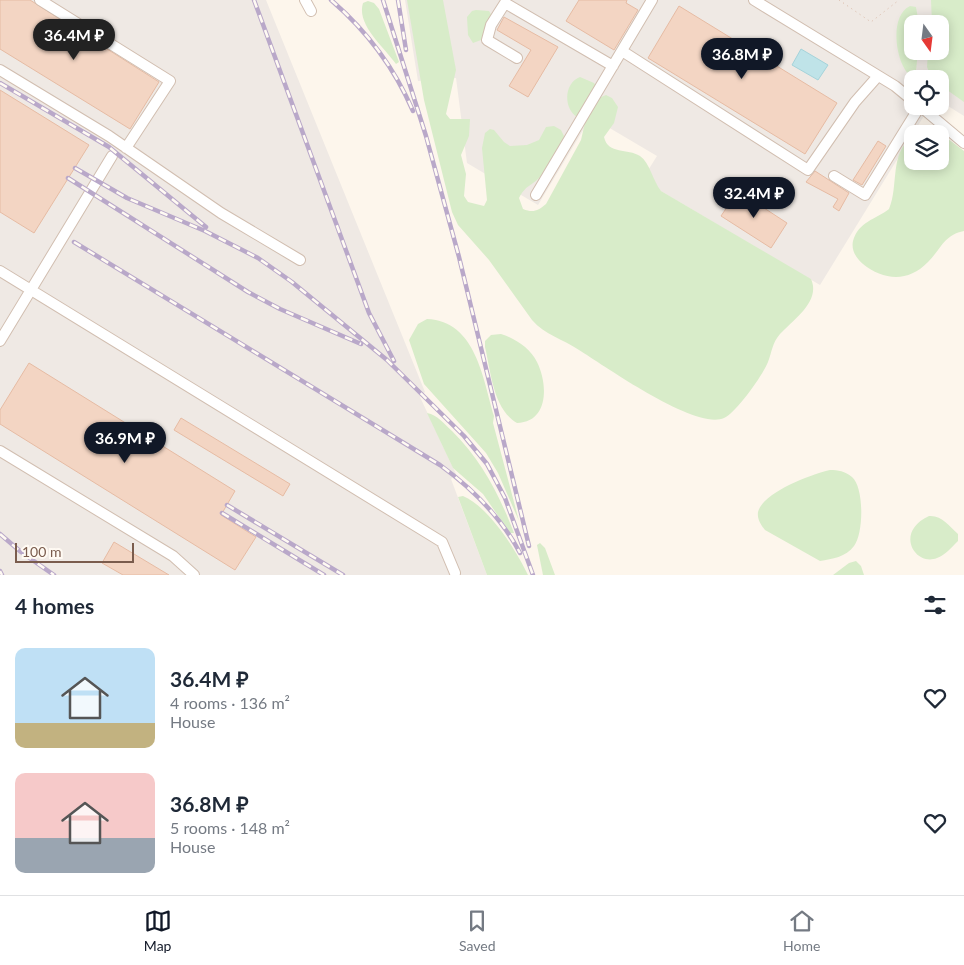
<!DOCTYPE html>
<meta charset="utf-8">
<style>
:root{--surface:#fff;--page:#f2f2f3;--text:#1f2937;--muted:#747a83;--line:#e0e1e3;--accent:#111827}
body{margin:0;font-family:Lato,sans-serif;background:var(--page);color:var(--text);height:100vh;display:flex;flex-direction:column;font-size:19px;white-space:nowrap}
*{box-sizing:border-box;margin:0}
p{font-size:16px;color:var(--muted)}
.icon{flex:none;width:28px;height:28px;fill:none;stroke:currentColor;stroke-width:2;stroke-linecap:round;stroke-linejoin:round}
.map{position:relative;height:575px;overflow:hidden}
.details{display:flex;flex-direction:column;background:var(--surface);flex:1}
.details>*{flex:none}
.needle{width:32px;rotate:166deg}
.tools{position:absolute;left:904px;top:15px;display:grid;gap:10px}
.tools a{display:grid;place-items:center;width:45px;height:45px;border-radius:10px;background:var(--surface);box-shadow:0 2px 12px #0003;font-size:25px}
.scale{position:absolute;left:15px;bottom:12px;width:119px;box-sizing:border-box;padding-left:5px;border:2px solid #7a5c4d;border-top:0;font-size:14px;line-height:18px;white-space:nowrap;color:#7a5c4d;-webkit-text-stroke:4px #fffaf3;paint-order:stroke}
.price{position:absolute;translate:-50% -42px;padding:0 11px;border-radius:18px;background:var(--accent);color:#fff;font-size:16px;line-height:32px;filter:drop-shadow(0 1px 2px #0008)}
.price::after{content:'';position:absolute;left:50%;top:30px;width:15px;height:11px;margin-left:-8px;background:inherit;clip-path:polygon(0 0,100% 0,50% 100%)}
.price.current{background:#222;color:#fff}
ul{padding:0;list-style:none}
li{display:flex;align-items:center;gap:15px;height:125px;padding:0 15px}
li span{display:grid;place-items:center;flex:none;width:140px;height:100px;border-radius:10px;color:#555}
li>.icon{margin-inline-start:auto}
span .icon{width:60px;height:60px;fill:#fffc;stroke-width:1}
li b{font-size:21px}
h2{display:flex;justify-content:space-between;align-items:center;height:60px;padding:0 15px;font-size:21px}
.tab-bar{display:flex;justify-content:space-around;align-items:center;height:70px;border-top:1px solid var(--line);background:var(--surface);font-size:14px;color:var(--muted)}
.tab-bar a{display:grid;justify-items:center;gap:2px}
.tab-bar .current{color:var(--accent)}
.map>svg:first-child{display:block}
</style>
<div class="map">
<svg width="964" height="575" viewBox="0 0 964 575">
<rect width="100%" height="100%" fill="#fdf6ec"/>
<path fill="#efe9e4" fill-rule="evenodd" d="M0,0h266l159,392 -5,5 36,77 -5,5 36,96h-487z
M405,0h559v116l-24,-15v-22h-28v27h18l-110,179 -178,-105 15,-24 -66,-39 -53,88 -71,-42 -11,-85 -38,3zM912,24h28v27h-28z"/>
<path fill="#d8ecc9" d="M407,0h36l13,70 -10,44 4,5h20l-1,17 -8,19 5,19 -2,22 4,6 16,4 3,-6 -5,-52 3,-15 5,-4 4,1 10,12 6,4 17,-1 12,-5 7,-13 8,-1 7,4 3,6c-3,13 -16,32 -25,42 -9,9 -13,7 -20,20l4,11c10,4 15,2 23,-5l35,-64 5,-22 13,-20 7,-3 6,3 6,9 -4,16 -10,14c4,18 24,11 36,19 10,7 13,25 21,35l150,88c10,22 -17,40 -31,55 -8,9 -8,18 -12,28 -5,13 -32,51 -44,56 -28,13 -119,-52 -145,-68 -16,-11 -34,-15 -47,-30l-43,-60 -31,-35 -6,-13 -28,-112z
M931,0h33v102l-24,-17v-6h-8l-5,-12 1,-16h12v-27h-8z
M368,1l6,2 5,6 20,53 -3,2c-11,-16 -40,-39 -33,-61z
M910,6l6,1 3,17h-7v27h6l-2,20 -5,5c-15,-10 -23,-60 -1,-70z
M476,10l13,1 3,5 -11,24 -8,3 -5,-8 -1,-18 5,-6z
M580,77l14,6 2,3 -19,31c-14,-9 -13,-34 3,-40z
M928,130l11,2 25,19v80c-20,4 -23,18 -36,31 -20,21 -45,18 -65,2 -7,-6 -12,-14 -10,-23 6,-20 22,-21 36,-32 10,-23 0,-55 23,-72v24h28v-27h-23z
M427,319c49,2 56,60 67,97l-1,7 26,98 -21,-48 -12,-20 -62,-69 -15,-44 9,-16z
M501,334c14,4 30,15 36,28 11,22 12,60 -20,61 -24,-14 -26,-51 -32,-76v-6l6,-6z
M427,413c11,2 17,11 25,18 30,30 47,63 62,102h-4l-27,-39 -30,-26z
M830,470c8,0 15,1 22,7 12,10 12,56 2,69 -8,11 -22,13 -34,15l-55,-31c-4,-5 -8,-11 -7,-18 5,-20 54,-38 72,-42z
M463,496c26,11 53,54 65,79h-41l-29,-78z
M929,516c13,-1 20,10 29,18v7c-6,6 -13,14 -21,17 -22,9 -43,-26 -8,-42z
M540,543l5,5 10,27h-12l-6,-30z
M856,561l5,5 3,9h-31l16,-12z"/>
<path fill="#bfe3e8" stroke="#a5d3da" d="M801,49l27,16 -10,15 -26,-15z"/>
<path fill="#f3d5c3" stroke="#e6bba3" d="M0,0h30l129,82 -29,47 -130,-80z
M579,0h48l-1,3 12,7 -24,40 -48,-29z
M679,6l158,97 -32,51 -157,-96z
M504,17l54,30 -30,50 -19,-11 22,-36 -34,-20z
M0,90l89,55 -55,88 -34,-21z
M878,141l8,5 -24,39 -9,-5z
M815,171l34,22 -10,18 -6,-4 5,-8 -32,-17z
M738,191l49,32 -16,25 -50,-32z
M29,363l206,128 -14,24 35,22 -21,33 -235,-146v-14z
M181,418l109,66 -7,12 -109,-66z
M114,542l55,33h-46l-21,-12z"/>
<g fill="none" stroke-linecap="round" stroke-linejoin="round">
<defs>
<path id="minor" d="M40,0l130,81 -44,67
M305,0l6,11
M754,0l141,86 17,14
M622,51l186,119 47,-68 23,-26
M517,58l-30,-18 4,-15 14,-22 108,63
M0,70l109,66 112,77 79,47
M834,176l31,19 55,-89 44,37
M536,195l116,-195
M0,271l442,271 13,31
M0,341l112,-185
M0,451l173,105 21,19"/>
</defs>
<use href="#minor" stroke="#d1beb0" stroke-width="12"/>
<path stroke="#d9b8a5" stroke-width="1" stroke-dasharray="1 4" stroke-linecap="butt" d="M839,0l32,22 28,-22"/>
<use href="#minor" stroke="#fff" stroke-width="10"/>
<defs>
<path id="rail" d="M254,0l115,313 25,48
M331,0c36,31 63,67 82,111
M383,0l43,136 33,121 70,289
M398,0l8,50
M0,83l109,64 97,80
M75,168l52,30 78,33 53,27 34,24 95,78 77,76 23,28 18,34 28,77
M68,178l180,114 32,17 81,35
M74,242l366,223c33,24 61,52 80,88
M227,505l116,70
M222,513l102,62
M0,534l21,18 33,23
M0,571l2,4"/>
</defs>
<use href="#rail" stroke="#b9a8c9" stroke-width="4.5"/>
<use href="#rail" stroke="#fffaf3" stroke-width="2.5" stroke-dasharray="8" stroke-linecap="butt"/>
</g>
</svg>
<div class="tools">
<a><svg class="needle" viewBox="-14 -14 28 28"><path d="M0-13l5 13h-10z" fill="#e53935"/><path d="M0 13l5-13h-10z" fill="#747a83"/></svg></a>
<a><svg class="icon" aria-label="locate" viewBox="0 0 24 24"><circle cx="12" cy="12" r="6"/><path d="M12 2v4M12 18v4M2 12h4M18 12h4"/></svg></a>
<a><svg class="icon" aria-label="layers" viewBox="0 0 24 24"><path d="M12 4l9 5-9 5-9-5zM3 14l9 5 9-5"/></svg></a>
</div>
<div class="scale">100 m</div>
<b class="price current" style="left:74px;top:61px">36.4M ₽</b>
<b class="price" style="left:742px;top:80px">36.8M ₽</b>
<b class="price" style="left:754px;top:219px">32.4M ₽</b>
<b class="price" style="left:125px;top:464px">36.9M ₽</b>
</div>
<section class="details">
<h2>4 homes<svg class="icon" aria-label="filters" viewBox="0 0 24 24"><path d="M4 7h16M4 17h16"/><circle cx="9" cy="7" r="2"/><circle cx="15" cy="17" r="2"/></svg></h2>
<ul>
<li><span style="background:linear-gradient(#bfe0f5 75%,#c2b280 0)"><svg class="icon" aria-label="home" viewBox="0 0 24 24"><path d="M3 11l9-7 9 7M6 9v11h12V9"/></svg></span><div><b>36.4M ₽</b><p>4 rooms · 136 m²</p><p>House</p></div><svg class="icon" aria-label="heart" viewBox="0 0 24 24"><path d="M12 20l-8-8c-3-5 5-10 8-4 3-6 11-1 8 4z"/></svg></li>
<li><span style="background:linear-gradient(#f6c9c9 65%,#9aa5b1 0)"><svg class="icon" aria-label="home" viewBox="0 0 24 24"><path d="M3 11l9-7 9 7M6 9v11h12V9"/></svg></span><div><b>36.8M ₽</b><p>5 rooms · 148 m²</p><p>House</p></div><svg class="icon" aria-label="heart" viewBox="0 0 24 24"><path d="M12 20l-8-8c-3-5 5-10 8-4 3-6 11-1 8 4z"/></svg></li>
</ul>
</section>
<nav class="tab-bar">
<a class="current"><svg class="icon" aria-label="map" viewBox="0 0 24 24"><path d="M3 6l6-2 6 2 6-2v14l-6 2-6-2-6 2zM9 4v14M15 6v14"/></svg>Map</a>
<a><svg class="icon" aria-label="saved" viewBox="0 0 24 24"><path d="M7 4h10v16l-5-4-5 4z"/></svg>Saved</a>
<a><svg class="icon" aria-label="home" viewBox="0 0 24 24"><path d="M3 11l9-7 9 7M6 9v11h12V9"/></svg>Home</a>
</nav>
